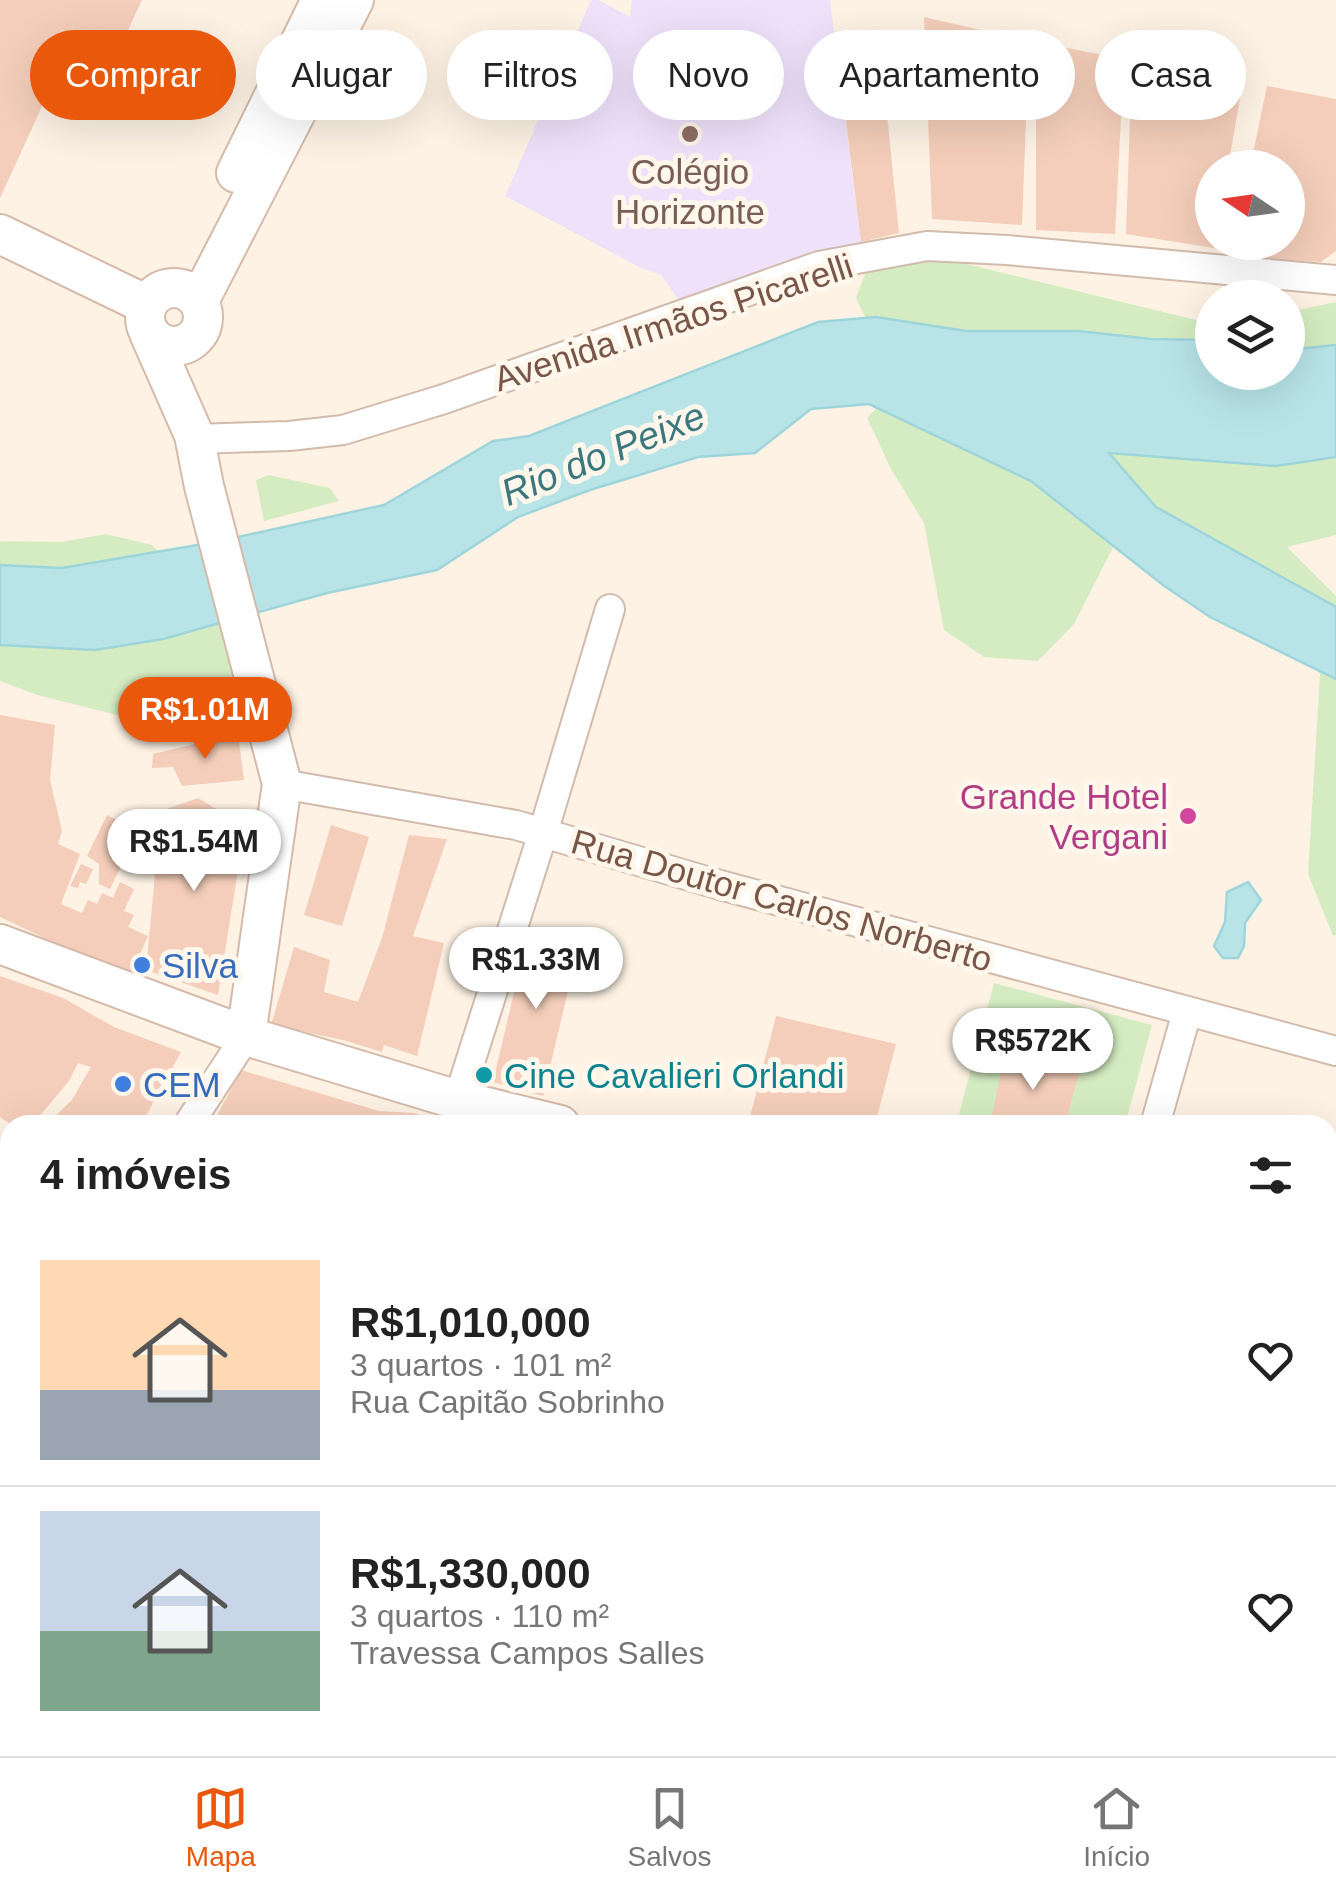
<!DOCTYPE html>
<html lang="pt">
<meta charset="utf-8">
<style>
:root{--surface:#fff;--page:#f2f2f2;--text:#222;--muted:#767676;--line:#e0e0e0;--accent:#ea580c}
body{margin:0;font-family:Arial,sans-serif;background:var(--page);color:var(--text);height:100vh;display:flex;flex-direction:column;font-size:38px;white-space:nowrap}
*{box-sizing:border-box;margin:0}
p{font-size:32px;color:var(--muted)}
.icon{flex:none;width:55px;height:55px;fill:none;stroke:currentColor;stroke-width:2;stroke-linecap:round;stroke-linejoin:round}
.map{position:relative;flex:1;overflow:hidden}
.sheet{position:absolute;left:0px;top:1115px;width:1338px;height:642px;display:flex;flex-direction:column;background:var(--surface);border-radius:30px 30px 0 0;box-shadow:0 10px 40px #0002}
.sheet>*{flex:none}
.banner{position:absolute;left:30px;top:30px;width:1278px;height:90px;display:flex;gap:20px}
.needle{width:65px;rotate:283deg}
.buttons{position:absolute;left:1195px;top:150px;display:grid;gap:20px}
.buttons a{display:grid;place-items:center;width:110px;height:110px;border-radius:50%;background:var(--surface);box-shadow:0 10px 40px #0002;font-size:50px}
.price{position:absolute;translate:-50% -85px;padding:0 22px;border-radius:35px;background:#fff;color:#222;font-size:32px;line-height:65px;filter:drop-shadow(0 2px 5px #0008)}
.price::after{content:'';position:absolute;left:50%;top:60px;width:30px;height:22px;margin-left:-15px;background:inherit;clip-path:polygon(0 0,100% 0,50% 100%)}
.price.current{background:var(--accent);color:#fff}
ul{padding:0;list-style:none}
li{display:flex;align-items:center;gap:30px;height:250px;padding:0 40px}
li+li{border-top:2px solid var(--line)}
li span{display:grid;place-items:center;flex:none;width:280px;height:200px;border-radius:0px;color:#555}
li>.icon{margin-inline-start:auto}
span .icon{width:120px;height:120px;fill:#fffc;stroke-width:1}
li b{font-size:42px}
h2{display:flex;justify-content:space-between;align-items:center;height:120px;padding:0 40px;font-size:42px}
.chip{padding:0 35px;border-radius:45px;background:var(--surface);box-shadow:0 10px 40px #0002;font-size:35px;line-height:90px}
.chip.current{background:var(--accent);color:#fff}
.dock{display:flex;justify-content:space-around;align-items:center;height:140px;border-top:2px solid var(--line);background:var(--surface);font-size:28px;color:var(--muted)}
.dock a{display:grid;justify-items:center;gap:5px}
.dock .current{color:var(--accent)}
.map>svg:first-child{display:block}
</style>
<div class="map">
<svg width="1336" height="1756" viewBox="0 0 1336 1756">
<rect width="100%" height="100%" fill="#fdf2e4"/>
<path fill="#efe1fa" d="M591,0h7l32,17 2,-17h198l32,250 -179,56 -22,-31 -20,-7 -136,-72z"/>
<path fill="#d5ecc2" d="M873,253h49l290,71v48h76v-60l48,-10v233l-49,12 49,49v339l-3,1 -25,-62 12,-200 -25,-52 -167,-104 -54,106 -36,37 -54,-4 -40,-27 -20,-107 -33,-54 -24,-51 36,-37 -27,-41 -20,-42z
M269,475l61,13 9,13 -75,20 -8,-41z
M106,534l46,11 73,79 21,42 -27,37 -42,20 -48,-5 -92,-23 -37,-14v-140l61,1z
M994,983l158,42 -27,100h-169z"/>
<path fill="#b8e4e8" stroke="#9dd5db" stroke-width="2.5" d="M876,317l90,14h112l73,8 53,1 8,3v29h76v-22l48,-5v112l-60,9 -167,-13 47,54 180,100v72l-126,-62 -47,-32 -132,-104 -162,-77 -58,5 -56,44 -57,4 -108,33 -72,27 -81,53 -110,23 -164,46 -68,11 -95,-5v-80l62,3 153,-26 169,-37 109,-64 36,-5 289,-114z
M1248,882l13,18 -16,23 -1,23 -6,12h-15l-9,-12 11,-24 2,-30z"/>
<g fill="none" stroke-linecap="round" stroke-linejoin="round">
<path stroke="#9dd5db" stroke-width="9" d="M0,1249l10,9
M201,1756l3,-8"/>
</g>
<path fill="#f4ceba" d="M0,0h142l-49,106 -44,-15 -49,107z
M924,17l105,24 -7,184 -90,-6z
M1036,42l88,17 -9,175 -79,-4z
M1132,59l111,21 -15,88h-16l2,80 -88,-14z
M882,65l17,168 -38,9 -21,-169z
M1267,86l69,13v152l-15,11 -54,-3 -33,-9 2,-8h52v-74h-38z
M0,715l55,10 -5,55 12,51 -4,13 22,10 -19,50 21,9 6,-13 9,4 5,-11 11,5 7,-16 14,7 -10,22 10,4 -6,12 20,9 -19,42 -129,-61z
M238,734l6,46 -62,6 -9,-19 -21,1 1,-14z
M198,798l47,29 -27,168 -72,-25 15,-159z
M107,815l20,10 -14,30 11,5 -14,29 -11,-5v-20l-12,-8z
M331,825l38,12 -27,89 -38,-11z
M409,835l38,4 -34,97 31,7 -27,113 -33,-11 -2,7 -39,-12 -72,-15 23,-78 36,13 -6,32 34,10 24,-64z
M81,864l12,5 -7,15 -6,-2 -2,6 -8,-2z
M529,929l51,12 -37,155 -50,-14z
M0,976l63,22 51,29 67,25 -40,73h-95l26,-25 19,-33 -13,-4 -9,18 -37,44h-20l-12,-8z
M776,1016l120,28 -21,81h-127z
M1005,1052l75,18 -15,55h-75z
M241,1070l138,41 35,2 35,12h-237z
M10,1160v73l-10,-11v-53z
M0,1262l10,9v83l-10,18z
M0,1489l10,5v63l-10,-6z
M10,1667v57l-10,-5v-30z
M61,1748h123l-3,8h-102z
M222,1748h42l19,8h-65z
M406,1748h187l-4,8h-188z"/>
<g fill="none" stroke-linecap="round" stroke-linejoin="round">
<defs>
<path id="street" d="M195,439l94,-3 54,-6 101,-31 375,-133 108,-20 80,4 329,30
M282,784l234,41 204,60 616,166
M458,1100l85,-267 67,-224
M188,1125l58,-89
M1155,1125l32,-113
M0,1414l10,-15
M0,1597l10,5
M331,1748l19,8
M1229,1748l6,8"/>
<path id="secondary" d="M236,173l85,-173
M0,234l147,71
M145 317a29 29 0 1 1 58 0a29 29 0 1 1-58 0Z
M199,301l155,-301
M149,333l45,102 10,51 78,298 -36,252
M0,944l246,92 212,64 102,25
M1328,1322l8,3
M622,1756l4,-8"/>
</defs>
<use href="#street" stroke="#d2bbac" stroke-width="32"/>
<use href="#secondary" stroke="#d5baaa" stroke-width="42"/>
<use href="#street" stroke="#fff" stroke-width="28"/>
<use href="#secondary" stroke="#fff" stroke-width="38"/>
</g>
<circle fill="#8d6e63" stroke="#fff6ec" stroke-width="4" cx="690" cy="134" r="10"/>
<circle fill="#d1479c" stroke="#fff6ec" stroke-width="4" cx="1188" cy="816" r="10"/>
<g fill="#3f7fe0" stroke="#fff6ec" stroke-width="4">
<circle cx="142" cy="965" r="10"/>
<circle cx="123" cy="1084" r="10"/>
</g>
<circle fill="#0f9aa8" stroke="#fff6ec" stroke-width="4" cx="484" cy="1075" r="10"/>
<g text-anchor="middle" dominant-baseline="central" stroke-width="10" stroke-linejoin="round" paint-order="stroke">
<g font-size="35" fill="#785e54" stroke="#fff6ec">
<text x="690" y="171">Colégio<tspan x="690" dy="40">Horizonte</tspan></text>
</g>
<g font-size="35" fill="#785648" stroke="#fff6ec">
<text transform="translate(673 322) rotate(-18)">Avenida Irmãos Picarelli</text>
<text transform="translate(782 900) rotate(16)">Rua Doutor Carlos Norberto</text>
</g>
<g font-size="35" fill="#b23c85" stroke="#fff6ec" text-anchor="end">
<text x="1168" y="796">Grande Hotel<tspan x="1168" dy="40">Vergani</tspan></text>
</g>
<g font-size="35" fill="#366cbe" stroke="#fff6ec" text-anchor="start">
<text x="162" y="965">Silva</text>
<text x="143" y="1084">CEM</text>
</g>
<g font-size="35" fill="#0d838f" stroke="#fff6ec" text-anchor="start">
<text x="504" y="1075">Cine Cavalieri Orlandi</text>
</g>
<g font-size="38" font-style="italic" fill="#3b777e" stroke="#fff6ec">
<text transform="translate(603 454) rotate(-22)">Rio do Peixe</text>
</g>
</g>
</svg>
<div class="buttons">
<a><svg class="needle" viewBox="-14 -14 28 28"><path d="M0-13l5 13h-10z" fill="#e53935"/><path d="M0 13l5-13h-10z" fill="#767676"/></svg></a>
<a><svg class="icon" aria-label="layers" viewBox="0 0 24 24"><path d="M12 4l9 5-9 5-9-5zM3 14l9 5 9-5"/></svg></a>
</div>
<b class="price current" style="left:205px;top:762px">R$1.01M</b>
<b class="price" style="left:194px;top:894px">R$1.54M</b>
<b class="price" style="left:536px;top:1012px">R$1.33M</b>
<b class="price" style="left:1033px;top:1093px">R$572K</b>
<div class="banner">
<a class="chip current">Comprar</a>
<a class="chip">Alugar</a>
<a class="chip">Filtros</a>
<a class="chip">Novo</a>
<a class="chip">Apartamento</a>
<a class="chip">Casa</a>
</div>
<section class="sheet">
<h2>4 imóveis<svg class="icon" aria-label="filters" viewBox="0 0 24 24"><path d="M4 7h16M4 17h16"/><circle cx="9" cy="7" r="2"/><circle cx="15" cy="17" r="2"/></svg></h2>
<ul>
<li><span style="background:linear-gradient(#ffd9b3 65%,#9aa5b1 0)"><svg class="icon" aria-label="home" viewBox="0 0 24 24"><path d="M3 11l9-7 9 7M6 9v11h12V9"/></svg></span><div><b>R$1,010,000</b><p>3 quartos · 101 m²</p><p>Rua Capitão Sobrinho</p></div><svg class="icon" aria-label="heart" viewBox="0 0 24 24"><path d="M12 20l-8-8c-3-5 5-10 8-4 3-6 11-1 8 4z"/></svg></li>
<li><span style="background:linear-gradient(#c9d6e8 60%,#7fa58c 0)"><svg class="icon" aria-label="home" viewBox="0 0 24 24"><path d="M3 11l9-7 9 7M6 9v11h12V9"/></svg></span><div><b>R$1,330,000</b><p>3 quartos · 110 m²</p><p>Travessa Campos Salles</p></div><svg class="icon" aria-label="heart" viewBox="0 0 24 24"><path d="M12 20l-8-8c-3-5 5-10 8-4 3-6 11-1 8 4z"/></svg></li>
</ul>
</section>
</div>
<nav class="dock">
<a class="current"><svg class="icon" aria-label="map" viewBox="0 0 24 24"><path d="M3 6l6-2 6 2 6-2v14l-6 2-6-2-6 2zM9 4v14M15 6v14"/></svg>Mapa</a>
<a><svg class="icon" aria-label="saved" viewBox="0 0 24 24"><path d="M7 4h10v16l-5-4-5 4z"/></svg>Salvos</a>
<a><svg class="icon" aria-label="home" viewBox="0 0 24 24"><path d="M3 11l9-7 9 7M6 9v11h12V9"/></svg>Início</a>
</nav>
